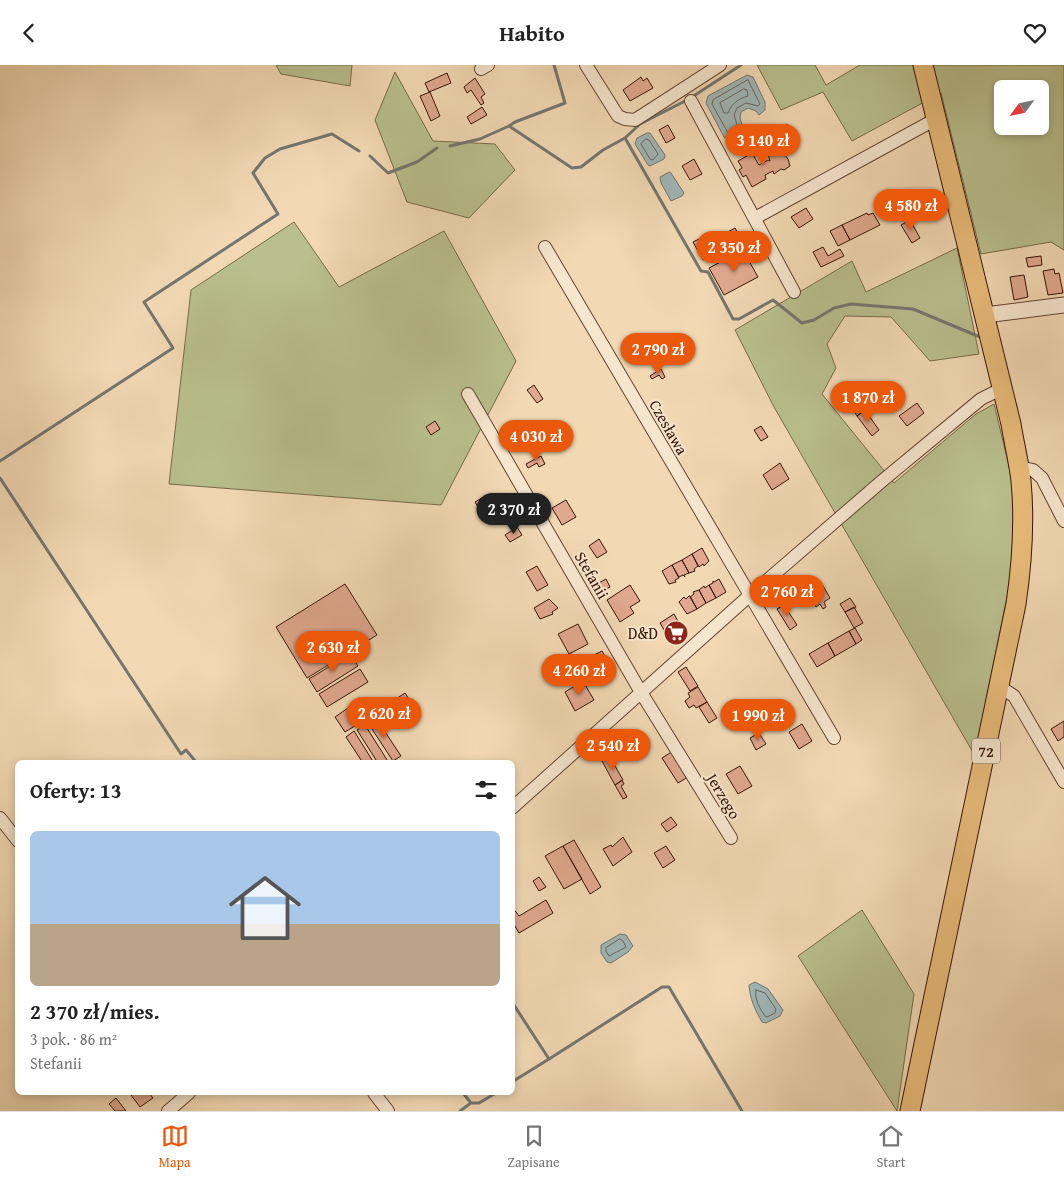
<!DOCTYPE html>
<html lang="pl">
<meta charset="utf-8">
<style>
:root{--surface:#fff;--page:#f6f6f6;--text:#222;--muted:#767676;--line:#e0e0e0;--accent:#ea580c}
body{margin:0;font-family:"Gentium Book Plus",serif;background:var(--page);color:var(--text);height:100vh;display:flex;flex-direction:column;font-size:19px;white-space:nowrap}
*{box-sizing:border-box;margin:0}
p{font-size:16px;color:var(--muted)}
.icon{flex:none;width:28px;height:28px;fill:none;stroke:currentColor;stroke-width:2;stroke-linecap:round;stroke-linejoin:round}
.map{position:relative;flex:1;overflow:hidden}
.drawer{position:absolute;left:15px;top:695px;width:500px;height:335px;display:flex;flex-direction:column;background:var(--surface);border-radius:8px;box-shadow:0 2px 8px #0003}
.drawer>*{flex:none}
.needle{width:32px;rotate:237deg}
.fabs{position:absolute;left:994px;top:15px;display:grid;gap:10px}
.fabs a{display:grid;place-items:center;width:55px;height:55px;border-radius:8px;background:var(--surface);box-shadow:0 2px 8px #0003;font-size:25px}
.price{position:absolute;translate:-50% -42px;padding:0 11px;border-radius:18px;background:var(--accent);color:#fff;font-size:16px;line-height:32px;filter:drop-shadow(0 1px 2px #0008)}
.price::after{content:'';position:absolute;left:50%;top:30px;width:15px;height:11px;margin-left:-8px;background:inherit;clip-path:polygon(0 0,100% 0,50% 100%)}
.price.active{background:#222;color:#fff}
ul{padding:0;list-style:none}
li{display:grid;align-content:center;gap:10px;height:265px;padding:0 15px}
li span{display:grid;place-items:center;height:155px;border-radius:8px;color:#555}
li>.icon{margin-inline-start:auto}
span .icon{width:90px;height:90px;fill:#fffc;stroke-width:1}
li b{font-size:21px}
h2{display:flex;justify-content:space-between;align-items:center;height:60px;padding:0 15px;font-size:21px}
header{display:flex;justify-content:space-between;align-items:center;height:65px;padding:0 15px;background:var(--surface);font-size:22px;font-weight:600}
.menu{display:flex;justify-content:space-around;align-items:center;height:70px;border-top:1px solid var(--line);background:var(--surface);font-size:14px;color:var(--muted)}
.menu a{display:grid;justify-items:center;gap:2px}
.menu .active{color:var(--accent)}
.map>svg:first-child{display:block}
</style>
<header><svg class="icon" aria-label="back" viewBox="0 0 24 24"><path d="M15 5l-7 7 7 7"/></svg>Habito<svg class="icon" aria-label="heart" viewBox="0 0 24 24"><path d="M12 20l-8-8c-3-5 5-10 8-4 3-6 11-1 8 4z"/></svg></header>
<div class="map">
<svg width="1064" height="1046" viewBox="0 0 1064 1046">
<rect width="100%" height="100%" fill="#f2d9b4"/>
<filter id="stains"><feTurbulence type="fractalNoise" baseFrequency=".004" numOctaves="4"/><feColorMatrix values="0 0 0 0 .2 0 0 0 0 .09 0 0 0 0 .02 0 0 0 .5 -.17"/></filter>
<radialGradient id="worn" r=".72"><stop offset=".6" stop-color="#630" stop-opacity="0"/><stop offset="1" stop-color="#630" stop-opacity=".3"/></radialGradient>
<path fill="#b9bf8e" stroke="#786a4a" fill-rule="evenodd" d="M276,0h76l-2,21 -69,-12z
M757,0h58l11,20 34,-20h204v185l-13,-8 -70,12 -40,-161 -89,48 -29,-49 -42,18zM1002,24h38v37h-38z
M395,7l38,69 62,3 20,26 -46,48 -62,-16 -32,-82z
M294,157l45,65 105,-56 72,130 -75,144 -272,-21 22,-194z
M957,183l22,106 -49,7 -39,-44 -46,-1 -18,28 9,24 -14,26 72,89 82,-69 18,-10 20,83v75l-39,194 -201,-349 -39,-77 117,-69 14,31z
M862,845l52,84 -17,117 -99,-155z"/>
<path fill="#9fb7b8" stroke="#757671" d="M747,10l6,2 12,25v8l-6,5 -3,-4 -8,-3 -7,4 -1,6 3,10 -4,6 -12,5 -3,-2 -18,-34 2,-7z
M647,68h3l15,22 -1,4 -14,7 -2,-1 -13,-21 2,-6z
M669,107l2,1 13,20 -2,3 -11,5 -10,-18 -1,-6z
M620,869l6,1 7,11 -5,6 -17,11 -4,-1 -6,-9v-8z
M755,917l13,7 15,21 -3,6 -14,7 -4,-1c-7,-12 -12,-23 -13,-37z"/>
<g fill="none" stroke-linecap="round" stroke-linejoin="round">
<path stroke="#6a665f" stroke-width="1" d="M748,15l12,24 -2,2 -12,-3 -9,5 -3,7 4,13 -10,5 -16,-29 1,-4z
M744,24l3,1 1,6c-10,3 -16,7 -20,17h-4l-4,-10z
M646,74l3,1 9,14 -5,6 -3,-1 -9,-15z
M620,874l3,2 3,6 -17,9 -3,-5v-3z
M756,925l9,3 11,16 -1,4 -8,4 -2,-1c-5,-7 -11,-17 -9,-26z"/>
<path stroke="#757671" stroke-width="3" d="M509,61l6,-4 50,-19 -11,-38
M625,73l76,133 7,1 25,47h6l34,-19 29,23 12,-3 20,-12 17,-4 62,5 67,28
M450,81l30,-7 29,-13 63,42 9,-1 22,-17 22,-12 15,-14 49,-25 52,-34
M370,91l18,17 29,-11 20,-14
M0,396l173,-113 -29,-46 134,-88 -25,-41 12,-15 15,-9 52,-15 27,17
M0,413l181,276 5,-4 11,13
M512,937l37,57 -37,23
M549,994l113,-72h7l73,124
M463,1028l8,10h8l17,-10
M460,1046l11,-8"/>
</g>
<path fill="#e0a88e" stroke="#361406" d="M447,8l4,10 -22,9 -4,-9z
M641,12l2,4 4,-3 6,10 -23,13 -7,-11z
M475,13l10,16 -4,3 3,6 -3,2 -10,-15 -4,3 -3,-6z
M430,27l10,24 -9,5 -11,-25z
M482,42l5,8 -16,9 -4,-7z
M787,59l5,8 -9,5 -4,-8z
M668,60l7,13 -9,5 -7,-13z
M776,84h4l8,10 2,7 -6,4 -3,-1 -7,5 -1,-3 -8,4 1,4 -14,8 -6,-12 -3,2 -4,-7 3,-2 -4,-7 14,-8 7,12 9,-5 2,1 -2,-7z
M694,94l8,15 -12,6 -8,-14z
M906,129l6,11 -27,14 -6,-11z
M806,143l7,11 -14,9 -8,-11z
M867,148l1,2 5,-2 7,12 -30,15 -8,-15z
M910,155l10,18 -8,5 -11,-18z
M842,160l8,15 -12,6 -8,-15z
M735,163l7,13 -39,19 -10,-18 20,-10 4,6z
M823,182l5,9 12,-7 4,7 -23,11 -8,-15z
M743,185l15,27 -34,18 -15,-27z
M1041,191l1,9 -14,2 -2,-9z
M1054,204l1,5 4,-1 4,20 -15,2 -5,-24z
M1024,210l4,22 -14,3 -4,-23z
M661,304l4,8 -3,2 -3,-4 -7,4 -2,-3z
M534,320l9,14 -6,4 -10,-13z
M859,321l5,6 -15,11 -5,-6z
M856,333l9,12 -8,6 -8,-13z
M917,338l7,10 -17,13 -8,-10z
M865,345l14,20 -7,6 -15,-20z
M435,356l5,8 -9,6 -5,-8z
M761,361l7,11 -7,4 -7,-11z
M541,391l4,8 -6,3 -2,-4 -9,5 -2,-4z
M780,398l9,16 -17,11 -9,-15z
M485,431l5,8 -10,6 -5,-8z
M566,435l10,17 -14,8 -10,-17z
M517,462l5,8 -12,7 -5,-7z
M599,474l8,13 -10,6 -8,-12z
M702,483l7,13 -5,5 -1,-2 -4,3 -7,-13z
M692,489l6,12 -4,3 1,2 -6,2 -7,-13z
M682,495l7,13 -5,2 1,2 -2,-2 -4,2 -7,-12z
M672,500l7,13 -4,2 1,2 -7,2 -7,-13z
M537,501l11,19 -11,6 -11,-19z
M606,514l4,8 -13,7 -4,-8z
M719,514l7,13 -10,6 -7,-13 4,-2v-2l1,1z
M345,519l32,51 -70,43 -31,-51z
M822,519l8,14 -6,4 2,5 -3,2 -3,-5 -4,3 -9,-15z
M630,520l10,16 -10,6 4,6 -14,9 -13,-22z
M709,520l7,13 -10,5 -7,-13 5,-4 1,2z
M699,525l7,13 -9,6 -7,-12 4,-3 -1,-2z
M689,531h1l7,13 -10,5 -8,-12 5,-5 2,2z
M850,533l6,9 -11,5 -5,-8z
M549,534l9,9 -6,4 1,2 -13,5 -6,-11z
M784,540l13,20 -7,5 -13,-21z
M854,542l9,16 -9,5 -9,-16z
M674,549l10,18 -14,8 -10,-17z
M578,559l10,20 -19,10 -11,-20z
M855,563l7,12 -6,4 -7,-13z
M849,566l7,13 -21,12 -7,-13z
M828,578l7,13 -18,11 -8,-13z
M602,586l11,20 -16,9 -11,-21z
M350,589l8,12 -41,26 -8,-13z
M686,602l12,19 -8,5 -12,-19z
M360,604l8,13 -41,25 -8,-13z
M583,616l11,19 -19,11 -10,-19z
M698,622l9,15 -11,6 -2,-3 -5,3 -4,-7 5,-4 -2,-4z
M405,628l7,11 -9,6 2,3 -9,5 -9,-13z
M736,636l8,13 -14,10 -8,-14z
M707,637l10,16 -8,5 -10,-16z
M348,643l10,16 -13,8 -10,-15z
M376,653l25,38 -8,5 -25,-38z
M1064,656v16l-6,4 -7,-12z
M802,659l10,17 -13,8 -10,-17z
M365,660l24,38h-11l-21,-33z
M354,666l20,32h-11l-17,-26z
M759,668l7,11 -10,6 -6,-12z
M629,673l8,13 -12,7 -8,-12z
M673,686l15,26 -10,6 -16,-25z
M610,692l13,23 -8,5 -13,-24z
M740,701l12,20 -14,8 -12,-20z
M622,715l2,4 -3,2 6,11 -4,2 -8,-14z
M671,752l6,8 -10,7 -6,-8z
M623,772l9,15 -19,14 -10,-17 8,-4 1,2z
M574,775l27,47 -11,7 -27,-48z
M563,781l19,33 -18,10 -19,-33z
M666,781l9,14 -12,8 -9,-15z
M539,812l7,10 -7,4 -6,-10z
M546,835l7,13 -34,20 -7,-12v-14l7,9z
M134,1028h15l4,5 -13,9 -9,-12z
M116,1033l10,13h-11l-6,-7z"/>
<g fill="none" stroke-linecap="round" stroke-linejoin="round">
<defs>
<path id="minor" d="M586,0l32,51 7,3 10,1 85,-55
M481,4l7,-4
M691,36l103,191
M755,153l181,-99
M545,182l289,491
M468,329l174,300 89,144
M1019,402l14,3 9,8 22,43
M1000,622l14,9 50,86
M512,743l237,-212 133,-115 99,-82 22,-11
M0,753l18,23
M374,1028l14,18
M168,1046l21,-18"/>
<path id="tertiary" d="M985,250l79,-10"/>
<path id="primary" d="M910,1046l106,-507c6,-41 9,-81 5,-123 -2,-19 -7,-38 -10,-57l-88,-359"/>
</defs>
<use href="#minor" stroke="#654532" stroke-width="14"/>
<use href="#tertiary" stroke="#654532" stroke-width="17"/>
<use href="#primary" stroke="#361406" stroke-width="21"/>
<use href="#minor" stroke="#f7e6ce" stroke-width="12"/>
<use href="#tertiary" stroke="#f7e6ce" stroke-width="15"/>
<use href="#primary" stroke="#e9bc7a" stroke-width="19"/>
</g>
<defs>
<symbol id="supermarket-disc" viewBox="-11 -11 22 22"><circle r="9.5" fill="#8f2418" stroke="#f7e6ce"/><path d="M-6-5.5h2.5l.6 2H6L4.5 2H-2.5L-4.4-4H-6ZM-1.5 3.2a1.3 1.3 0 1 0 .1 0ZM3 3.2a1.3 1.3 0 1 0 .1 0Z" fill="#fff"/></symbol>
</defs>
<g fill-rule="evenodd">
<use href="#supermarket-disc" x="662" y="554" width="28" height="28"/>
</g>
<g text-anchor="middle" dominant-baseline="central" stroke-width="4" stroke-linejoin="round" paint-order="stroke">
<rect fill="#f7e6ce" stroke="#705342" stroke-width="1" x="972" y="673.5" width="28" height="25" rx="4"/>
<g font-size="15" font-weight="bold" fill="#361406">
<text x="986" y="686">72</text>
</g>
<g font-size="16" fill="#361406" stroke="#f7e6ce">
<text transform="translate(669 362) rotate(60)">Czesława</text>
<text transform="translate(592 510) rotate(60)">Stefanii</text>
<text transform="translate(724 731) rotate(59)">Jerzego</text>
</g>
<g font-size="16" fill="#361406" stroke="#f7e6ce" text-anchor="end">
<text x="658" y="568">D&amp;D</text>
</g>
</g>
<rect width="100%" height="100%" filter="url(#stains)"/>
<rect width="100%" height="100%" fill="url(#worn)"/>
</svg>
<div class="fabs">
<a><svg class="needle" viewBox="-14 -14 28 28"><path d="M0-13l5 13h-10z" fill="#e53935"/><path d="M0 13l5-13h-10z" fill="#767676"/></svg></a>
</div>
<b class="price" style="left:763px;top:101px">3 140 zł</b>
<b class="price" style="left:911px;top:166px">4 580 zł</b>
<b class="price" style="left:734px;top:208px">2 350 zł</b>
<b class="price" style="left:658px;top:310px">2 790 zł</b>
<b class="price" style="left:868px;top:358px">1 870 zł</b>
<b class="price" style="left:536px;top:397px">4 030 zł</b>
<b class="price active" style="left:514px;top:470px">2 370 zł</b>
<b class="price" style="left:787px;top:552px">2 760 zł</b>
<b class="price" style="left:333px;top:608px">2 630 zł</b>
<b class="price" style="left:579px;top:631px">4 260 zł</b>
<b class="price" style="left:384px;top:674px">2 620 zł</b>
<b class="price" style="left:758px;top:676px">1 990 zł</b>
<b class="price" style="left:613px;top:706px">2 540 zł</b>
<section class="drawer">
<h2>Oferty: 13<svg class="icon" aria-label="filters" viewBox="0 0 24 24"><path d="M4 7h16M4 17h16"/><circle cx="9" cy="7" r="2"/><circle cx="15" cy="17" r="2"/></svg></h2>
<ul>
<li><span style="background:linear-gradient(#a9c7e8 60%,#b9a48a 0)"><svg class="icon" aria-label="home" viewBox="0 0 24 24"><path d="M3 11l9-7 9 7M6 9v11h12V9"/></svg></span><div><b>2 370 zł/mies.</b><p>3 pok. · 86 m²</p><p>Stefanii</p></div></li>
</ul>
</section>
</div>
<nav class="menu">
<a class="active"><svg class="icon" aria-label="map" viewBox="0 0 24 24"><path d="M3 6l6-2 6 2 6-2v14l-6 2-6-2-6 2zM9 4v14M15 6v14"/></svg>Mapa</a>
<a><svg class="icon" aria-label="saved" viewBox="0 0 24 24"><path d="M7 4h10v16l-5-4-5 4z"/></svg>Zapisane</a>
<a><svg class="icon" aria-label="home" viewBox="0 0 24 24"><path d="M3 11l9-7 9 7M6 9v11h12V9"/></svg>Start</a>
</nav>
